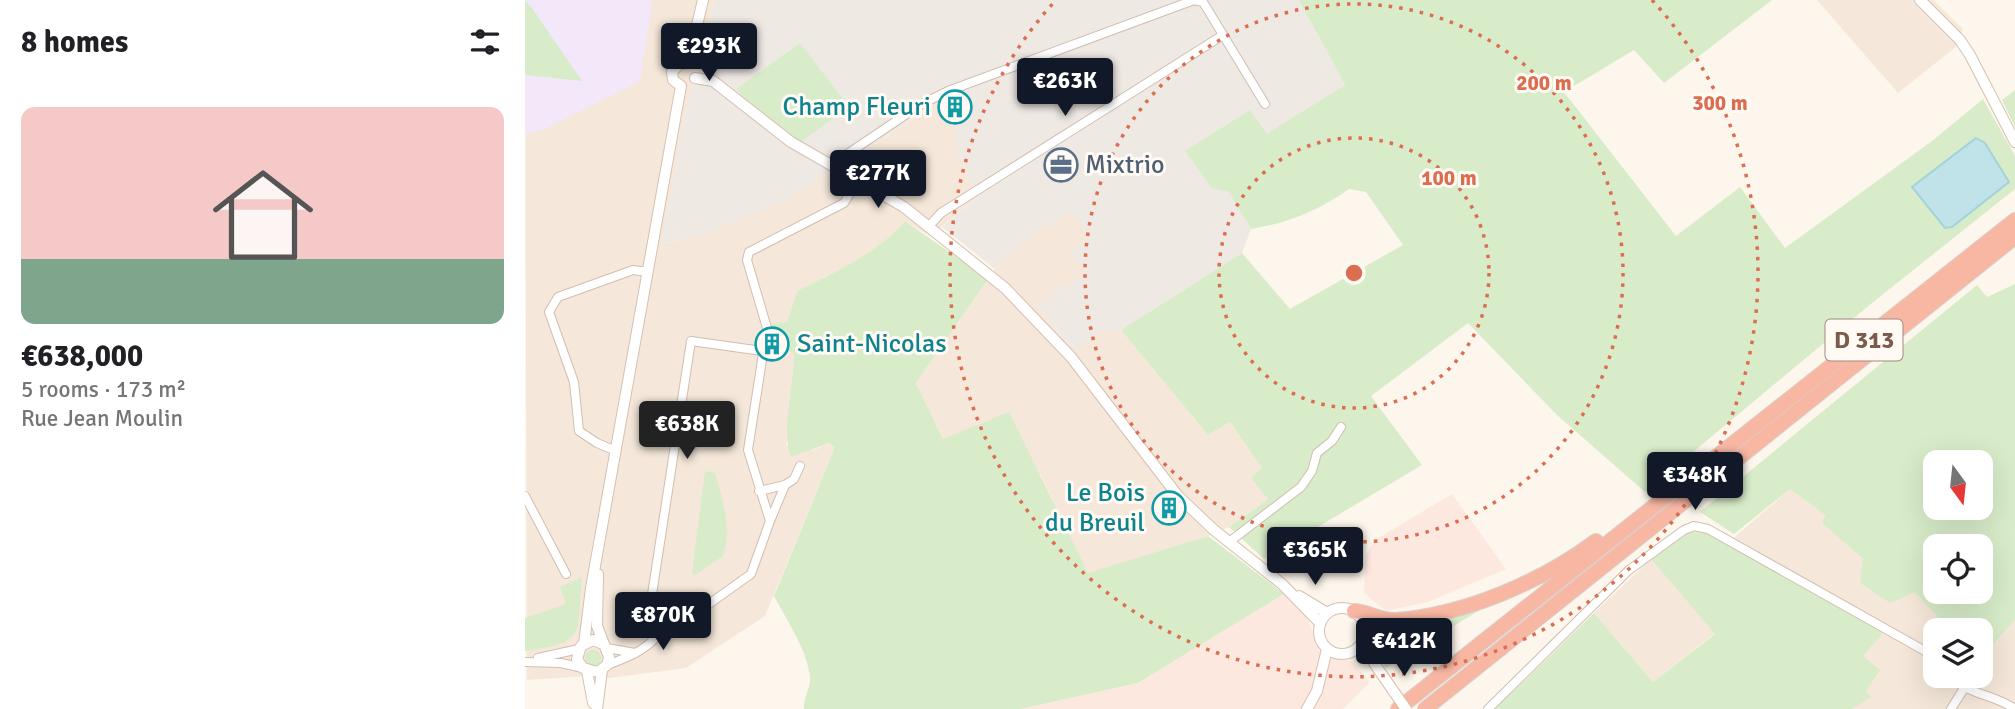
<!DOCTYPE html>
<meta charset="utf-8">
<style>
:root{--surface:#fff;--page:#f6f6f6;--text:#202124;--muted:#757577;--line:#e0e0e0;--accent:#111827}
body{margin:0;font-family:Signika,sans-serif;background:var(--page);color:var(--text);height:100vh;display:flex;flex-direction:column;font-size:26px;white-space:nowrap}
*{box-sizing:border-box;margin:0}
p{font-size:23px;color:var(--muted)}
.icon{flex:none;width:38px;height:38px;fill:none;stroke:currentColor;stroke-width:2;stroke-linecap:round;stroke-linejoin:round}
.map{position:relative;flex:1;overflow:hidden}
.side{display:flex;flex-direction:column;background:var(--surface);width:525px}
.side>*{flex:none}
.needle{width:46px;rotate:165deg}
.fabs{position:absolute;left:1398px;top:450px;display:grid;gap:14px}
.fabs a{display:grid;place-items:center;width:70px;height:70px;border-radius:14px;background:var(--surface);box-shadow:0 7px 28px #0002;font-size:35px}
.price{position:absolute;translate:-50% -60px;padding:0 16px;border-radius:7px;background:var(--accent);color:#fff;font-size:23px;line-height:46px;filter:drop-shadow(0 2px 4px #0008)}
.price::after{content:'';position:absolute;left:50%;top:42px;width:21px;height:16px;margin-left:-10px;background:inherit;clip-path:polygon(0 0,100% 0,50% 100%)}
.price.current{background:#222;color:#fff}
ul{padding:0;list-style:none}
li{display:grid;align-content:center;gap:14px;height:371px;padding:0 21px}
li+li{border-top:2px solid var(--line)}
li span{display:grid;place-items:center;height:217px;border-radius:14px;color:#555}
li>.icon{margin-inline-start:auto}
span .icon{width:126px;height:126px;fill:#fffc;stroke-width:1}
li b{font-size:30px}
h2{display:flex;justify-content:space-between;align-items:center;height:84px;padding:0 21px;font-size:30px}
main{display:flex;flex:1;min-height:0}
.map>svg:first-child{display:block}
</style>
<main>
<section class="side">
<h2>8 homes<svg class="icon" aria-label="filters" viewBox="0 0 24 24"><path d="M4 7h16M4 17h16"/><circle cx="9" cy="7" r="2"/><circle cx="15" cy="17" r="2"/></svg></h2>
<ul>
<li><span style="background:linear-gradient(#f6c9c9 70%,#7fa58c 0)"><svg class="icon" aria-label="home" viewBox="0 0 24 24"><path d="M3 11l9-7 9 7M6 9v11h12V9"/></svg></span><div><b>€638,000</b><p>5 rooms · 173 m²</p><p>Rue Jean Moulin</p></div></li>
</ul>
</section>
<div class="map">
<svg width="1490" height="709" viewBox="0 0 1490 709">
<rect width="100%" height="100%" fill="#fdf6ec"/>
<path fill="#f5e8da" d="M0,0h189l-32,130 -19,114 23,-4 96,-38 134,-85 32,-17 13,20 -8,19 25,58 -48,39 -25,-15 -14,17 -31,21 -63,32 -10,31 -15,3 1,14 21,14 1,26 -9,66 27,5 18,-7 4,4 -70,169 -79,52 -92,12 -6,-4 -61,4v29z
M1292,0h116l30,29 -6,17 -59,47z
M546,211l19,27 -4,35 -47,33 34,45 30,-21h18l87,105 22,-13 32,46 6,31 -39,28 -21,9 -120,38 -48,-100 -97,-35 -27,-56 79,-114 37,-35z
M1265,489l35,26 -3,8 42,37 51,31 22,25 -13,30 11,11v19h19l6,5 5,-5h16v-18l34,-38v89h-163l18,-12 -4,-5 -3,-36 19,-23 -154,-90z
M1126,559l64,74 -62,49 -59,-69z"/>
<path fill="#fde8e0" d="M927,494l54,75 -78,33 -42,9 -22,-18 1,-36 10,-17z
M759,594l23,23 13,35 33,10 17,20 -27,27h-322l117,-26z"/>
<path fill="#efe9e4" d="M189,0h585l46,85 -78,50 -38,56 22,38 -9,24 -121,77h-18l-30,21 -35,-46 48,-32 -15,-20 19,-15 -19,-26 -39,22 -37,35 -53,-42 36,-30 -25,-58 8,-19 -13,-19 -32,16 -134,85 -96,38 -24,4 20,-114z"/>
<path fill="#f3e8fa" d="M0,0h123l4,4 -12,77 -98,49 -17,4z"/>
<path fill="#d8ecc9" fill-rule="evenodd" d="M0,0l7,8 50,73 -57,-6z
M774,0h473l-108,83 -30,-33 -70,42 112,144 64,-49 45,61 147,-107 51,-42 32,57v33l-143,114 -227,189 -88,-77 -89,-92 -97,73 51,69 -158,94 -35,-32 39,-28 -17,-21 11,-10 -32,-46 -22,13 -87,-105 121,-77 48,56 113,-64 -37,-53 -17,-3c-31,22 -61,34 -98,40l-22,-37 -17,-4 -27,-37 65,-41 17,24 78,-49z
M275,43l49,64 -50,36 -16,-11v-5l-10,-3 -16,-13 -21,-22z
M1490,90v37l-13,-27z
M380,221l83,58 -72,104 27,56 66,-27 79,161 120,-37 76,58 -146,89 -117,26h-217c-1,-12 7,-21 6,-32 -3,-28 -23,-56 -36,-81l61,-149 -5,-4 -39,14c-11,-25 4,-74 3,-104l-15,-5 -2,-7 -4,-1 -1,-16 15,-2 10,-31c39,-20 80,-37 108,-70z
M1490,284v336l-34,38v-28h-46v27l-11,-11 13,-30 -22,-24 -25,11 -30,-20 3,-24 -41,-36 3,-8 -35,-26 -56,45 -34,-22 277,-227 10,12zM1410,462h46v46h-46zM1410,546h46v46h-46z
M180,471l10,2c8,29 17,54 8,83l-28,19 -3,-2z
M1165,532l22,1 171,100 -20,23 17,14 -14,21 5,6 -19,12h-357l99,-96 59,69 62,-48 -64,-75z
M57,577c-6,58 7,65 -57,74v-33l41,-14 -6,-17z
M979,595l-118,73 -18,-29 -2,-19 9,1z
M60 658a8 8 0 1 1 16 0a8 8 0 1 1-16 0Z"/>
<path fill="#bfe3e8" stroke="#a5d3da" stroke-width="2" d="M1451,138l9,5 24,39 -57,45 -7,1 -33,-41z"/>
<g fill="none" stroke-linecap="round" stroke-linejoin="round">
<defs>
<path id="street" d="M306,165l89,-60 28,-14 246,-91 9,2 62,102
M404,226l12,-13 282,-178
M91,451l-19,-8 -18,-12 -5,-49 -25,-70 9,-15 75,-27 15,2
M260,485l9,-6 6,-13
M234,491l26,-6 -15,36
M0,496l41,78
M704,542l72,-55 11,-16 5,-18 15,-12 9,-14
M139,625l-13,-24 40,-260 71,10
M82,648l28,5
M13,658l41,-9
M0,662l36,1 22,5
M82,665c22,-8 46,-17 57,-40l31,-11 56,-40 19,-53 -22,-71 19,-122 -20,-68 2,-8 95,-49 14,-23
M1424,676c21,20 43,17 66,33
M963,709l141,-139 55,-40 10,-4 14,3 217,122 10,11
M1426,709l12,-19"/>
<path id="secondary" d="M1395,0l40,40 10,15 45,87
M163,63l15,-63
M170,78l18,3 78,61 113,65 101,81 66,69 107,139 36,34 68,54 38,39
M156,86l-8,-6 -1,-8 7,-8 9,-1
M73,574l-1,52 12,31 -2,8 -9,7 -15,-4 -6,-9 4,-13 12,-6 10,4
M774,596l28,17
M794 631a23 23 0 1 1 46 0a23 23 0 1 1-46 0Z
M837,642l14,24
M59,644l7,-56 90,-502
M62,671l6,32
M72,709l5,-39
M782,709l10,-18 10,-42"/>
<path id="highway" d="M829,611c16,1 26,10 42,9 68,-5 145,-38 200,-79
M873,709l617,-489
M900,709l590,-472"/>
</defs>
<use href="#street" stroke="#d1beb0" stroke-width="10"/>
<use href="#secondary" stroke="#d6c0b0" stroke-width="12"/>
<use href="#highway" stroke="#dad1cd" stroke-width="16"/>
<use href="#street" stroke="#fff" stroke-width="8"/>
<use href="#secondary" stroke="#fff" stroke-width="10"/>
<use href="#highway" stroke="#f7b7a3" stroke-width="14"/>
<defs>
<path id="secondary-bridge" d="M851,666l30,43"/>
</defs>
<use href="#secondary-bridge" stroke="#d6c0b0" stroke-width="12" stroke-linecap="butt"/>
<use href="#secondary-bridge" stroke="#fff" stroke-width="10"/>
</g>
<g fill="none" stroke="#dc6d51" stroke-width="3.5" stroke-dasharray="3.5 7">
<circle cx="829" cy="273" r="135"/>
<circle cx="829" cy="273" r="269"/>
<path d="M1127 0A404 404 0 1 1 531 0"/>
</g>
<defs>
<symbol id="building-ring" viewBox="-11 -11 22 22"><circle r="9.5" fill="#fffaf3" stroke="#0f9aa8" stroke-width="1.5"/><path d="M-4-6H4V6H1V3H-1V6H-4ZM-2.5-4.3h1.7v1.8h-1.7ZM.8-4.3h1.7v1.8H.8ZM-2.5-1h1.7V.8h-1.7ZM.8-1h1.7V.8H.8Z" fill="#0f9aa8"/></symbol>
<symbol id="office-ring" viewBox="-11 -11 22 22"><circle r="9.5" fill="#fffaf3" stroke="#5c6f8a" stroke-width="1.5"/><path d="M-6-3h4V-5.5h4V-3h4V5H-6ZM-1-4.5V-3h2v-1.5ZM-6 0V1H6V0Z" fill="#5c6f8a"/></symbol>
</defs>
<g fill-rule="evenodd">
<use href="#building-ring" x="411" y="88" width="38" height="38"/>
<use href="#office-ring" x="517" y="146" width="38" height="38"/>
<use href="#building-ring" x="228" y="325" width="38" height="38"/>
<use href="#building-ring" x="625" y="489" width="38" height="38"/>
</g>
<g text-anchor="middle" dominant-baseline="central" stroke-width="6" stroke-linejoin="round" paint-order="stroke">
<rect fill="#fffaf3" stroke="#a28b7f" stroke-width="2" x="1300.5" y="319.5" width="77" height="41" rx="5"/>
<g font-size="24" font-weight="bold" fill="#7a5c4d">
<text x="1339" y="340">D 313</text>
</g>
<g font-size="26" fill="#0d838f" stroke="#fffaf3" text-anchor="end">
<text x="406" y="107">Champ Fleuri</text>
<text x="272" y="344" text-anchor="start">Saint-Nicolas</text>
<text x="620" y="493">Le Bois<tspan x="620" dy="30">du Breuil</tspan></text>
</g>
<g font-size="26" fill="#4e5e75" stroke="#fffaf3" text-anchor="start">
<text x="560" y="165">Mixtrio</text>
</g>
</g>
<circle cx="829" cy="273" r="10" fill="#dc6d51" stroke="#fffaf3" stroke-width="3.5"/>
<g font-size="21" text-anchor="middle" font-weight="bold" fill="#dc6d51" stroke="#fffaf3" stroke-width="6" stroke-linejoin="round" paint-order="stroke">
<text x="1019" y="90">200 m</text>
<text x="1195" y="110">300 m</text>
<text x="924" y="185">100 m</text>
</g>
</svg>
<div class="fabs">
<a><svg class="needle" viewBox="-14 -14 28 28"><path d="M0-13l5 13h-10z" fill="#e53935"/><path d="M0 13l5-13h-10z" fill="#757577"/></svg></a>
<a><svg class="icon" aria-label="locate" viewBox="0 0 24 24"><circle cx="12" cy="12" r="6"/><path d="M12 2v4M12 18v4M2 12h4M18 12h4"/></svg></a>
<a><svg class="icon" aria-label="layers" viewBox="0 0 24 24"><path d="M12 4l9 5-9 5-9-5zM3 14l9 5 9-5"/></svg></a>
</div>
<b class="price" style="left:184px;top:83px">€293K</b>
<b class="price" style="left:540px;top:118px">€263K</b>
<b class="price" style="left:353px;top:210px">€277K</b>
<b class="price current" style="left:162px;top:461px">€638K</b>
<b class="price" style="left:1170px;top:512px">€348K</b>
<b class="price" style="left:790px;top:587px">€365K</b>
<b class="price" style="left:138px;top:652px">€870K</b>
<b class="price" style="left:879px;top:678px">€412K</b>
</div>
</main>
